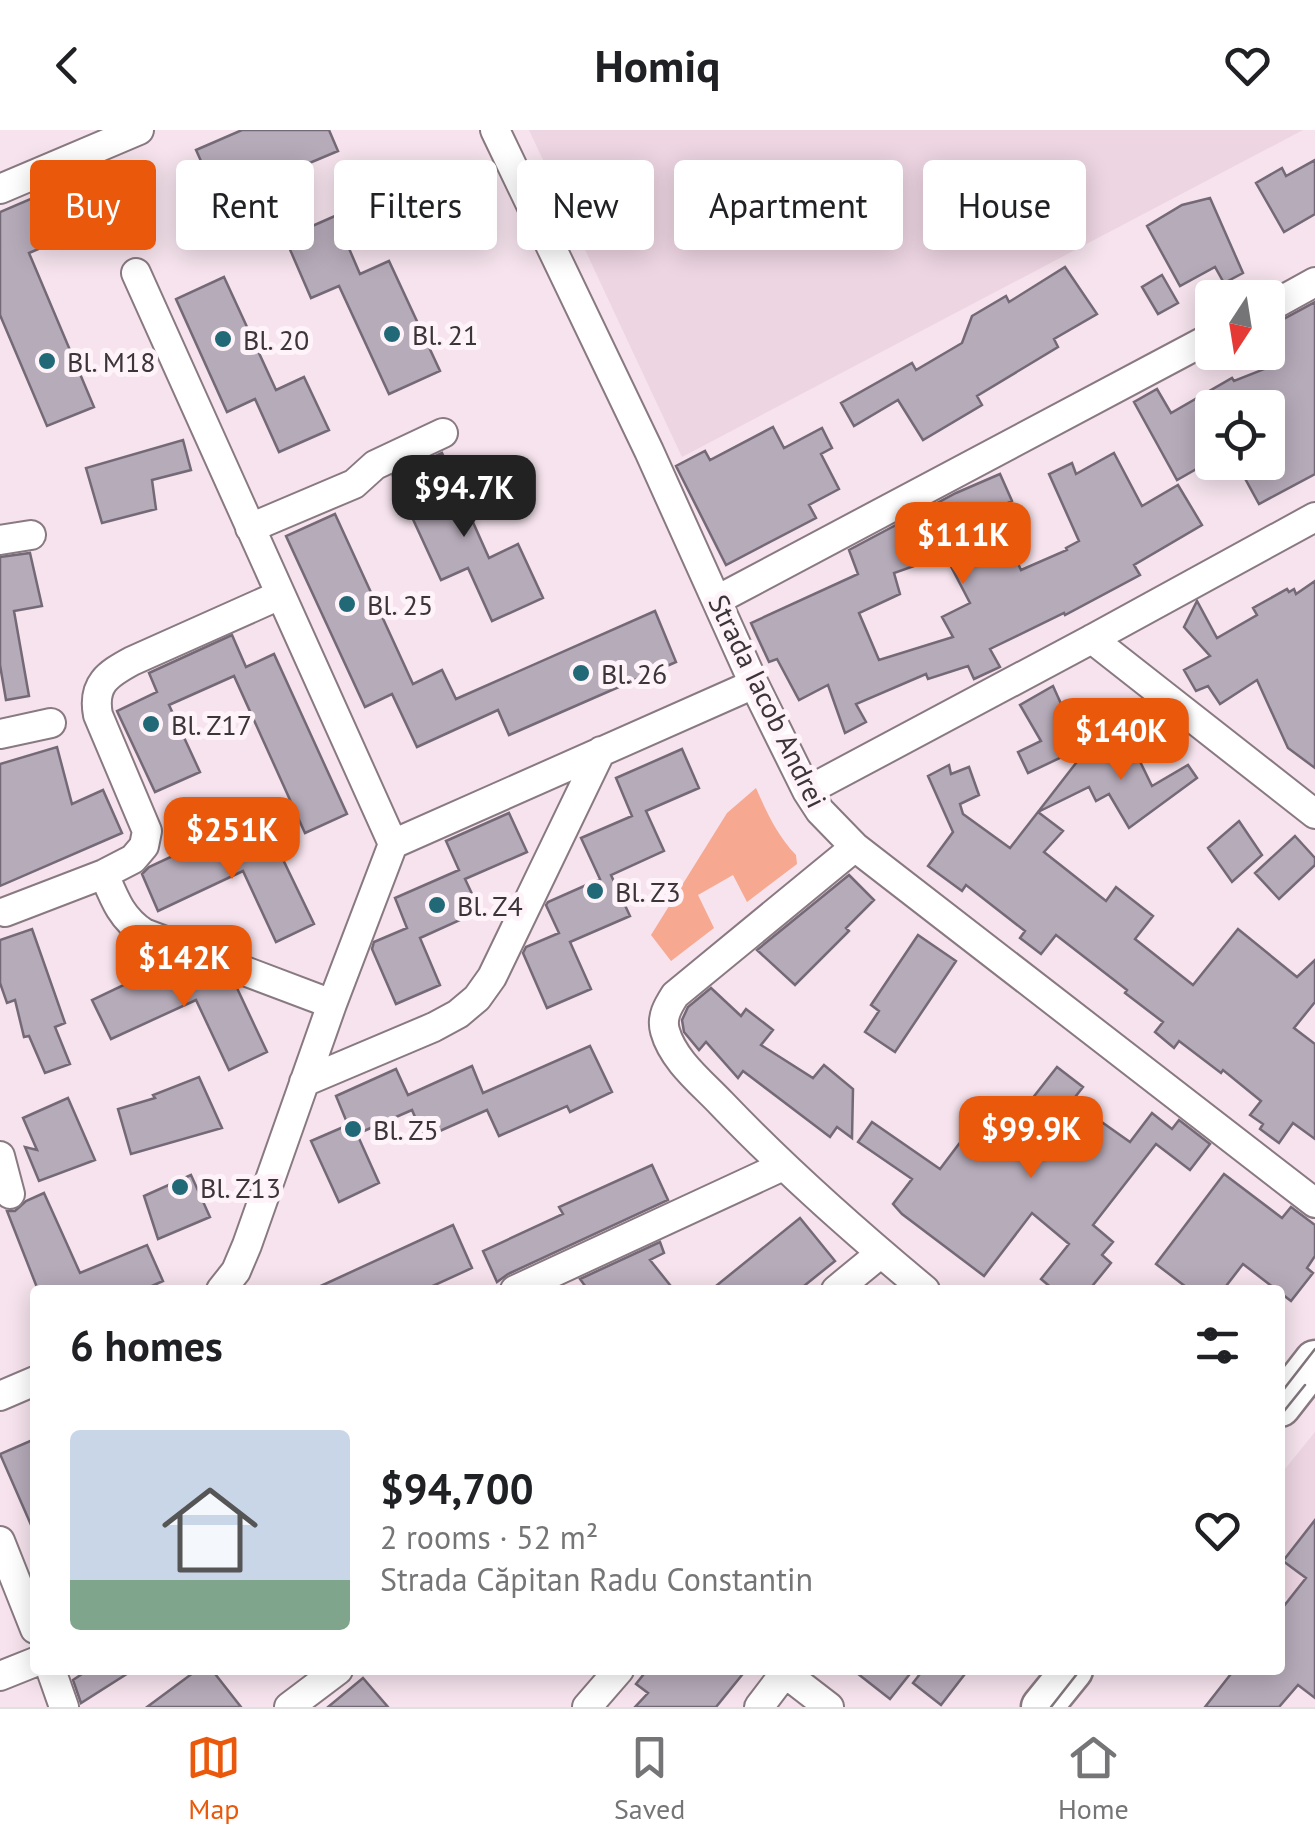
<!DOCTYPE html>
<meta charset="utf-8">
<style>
:root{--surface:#fff;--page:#f6f6f6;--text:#202124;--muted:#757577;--line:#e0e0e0;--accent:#ea580c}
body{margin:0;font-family:"PT Sans",sans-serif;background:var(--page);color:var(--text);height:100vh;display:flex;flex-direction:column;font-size:38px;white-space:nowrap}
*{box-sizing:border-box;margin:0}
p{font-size:32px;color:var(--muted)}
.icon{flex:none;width:55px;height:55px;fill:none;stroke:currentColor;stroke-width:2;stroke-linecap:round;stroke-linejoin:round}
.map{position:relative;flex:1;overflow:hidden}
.side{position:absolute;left:30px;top:1155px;width:1255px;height:390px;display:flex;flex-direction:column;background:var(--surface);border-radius:10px;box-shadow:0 5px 25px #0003}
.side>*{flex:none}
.guide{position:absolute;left:30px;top:30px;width:1255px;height:90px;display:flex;gap:20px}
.needle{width:65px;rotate:192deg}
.tools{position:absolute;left:1195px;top:150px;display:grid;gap:20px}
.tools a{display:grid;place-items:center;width:90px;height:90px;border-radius:10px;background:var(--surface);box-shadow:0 5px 25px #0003;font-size:50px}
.price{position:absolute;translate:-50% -85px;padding:0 22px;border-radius:20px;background:var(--accent);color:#fff;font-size:32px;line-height:65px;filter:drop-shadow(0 2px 5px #0008)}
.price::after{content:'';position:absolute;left:50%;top:60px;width:30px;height:22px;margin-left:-15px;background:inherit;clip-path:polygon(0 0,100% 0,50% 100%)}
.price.selected{background:#222;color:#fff}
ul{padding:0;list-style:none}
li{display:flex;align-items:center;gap:30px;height:250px;padding:0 40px}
li span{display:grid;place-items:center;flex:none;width:280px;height:200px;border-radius:10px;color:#555}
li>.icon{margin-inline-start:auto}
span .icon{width:120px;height:120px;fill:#fffc;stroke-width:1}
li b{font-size:42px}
h2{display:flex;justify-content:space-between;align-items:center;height:120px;padding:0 40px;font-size:42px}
.pill{padding:0 35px;border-radius:10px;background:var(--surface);box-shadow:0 5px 25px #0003;font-size:35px;line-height:90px}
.pill.selected{background:var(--accent);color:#fff}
header{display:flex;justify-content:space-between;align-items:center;height:130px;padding:0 40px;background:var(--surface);font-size:45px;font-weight:800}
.menu{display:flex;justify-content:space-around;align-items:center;height:140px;border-top:2px solid var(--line);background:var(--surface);font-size:28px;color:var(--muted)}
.menu a{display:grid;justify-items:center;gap:5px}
.menu .selected{color:var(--accent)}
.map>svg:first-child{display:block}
</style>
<header><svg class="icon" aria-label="back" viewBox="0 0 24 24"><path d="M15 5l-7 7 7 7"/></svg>Homiq<svg class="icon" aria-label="heart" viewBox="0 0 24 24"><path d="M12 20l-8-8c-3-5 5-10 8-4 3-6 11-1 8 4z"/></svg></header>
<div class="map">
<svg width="1315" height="1577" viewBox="0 0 1315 1577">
<rect width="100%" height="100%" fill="#f6e3ed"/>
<path fill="#edd5e2" d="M529,0h774l-621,327z
M1315,1302v188l-35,-26v-119z"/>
<path fill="#f7a890" d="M756,658c11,25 21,47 40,67l1,9 -50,38 -14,-27 -35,20 16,33 -43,33 -20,-26 76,-122z"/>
<path fill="#b6abb9" stroke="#746976" stroke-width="2.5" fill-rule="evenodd" d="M242,0h87l9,21 -119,50 -23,-51z
M1315,30v54l-31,18 -28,-49 26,-15 4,8z
M110,35l19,45 -100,43 65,154 -47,19 -47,-111v-103z
M1210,68l33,75 -19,10 -9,-16 -35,19 -33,-60 35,-21z
M335,86l25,58 29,-13 51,110 -51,23 -50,-108 -28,12 -26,-60z
M1065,137l32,47 -43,25 4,8 -81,49 5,9 -59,35 -25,-40 -44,26 -13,-23 71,-40 4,7 46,-27 10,-27 34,-20 3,6z
M1162,145l16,28 -20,11 -16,-27z
M224,147l52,113 28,-13 25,53 -50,22 -24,-53 -28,13 -51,-113z
M1315,172v172l-56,30 -23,-42h32v-54h-56v20l-8,4 8,15v13l-35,20 -43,-78 23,-13 14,24 61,-35 2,3 43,-17 -9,-19v-20l8,-2z
M773,297l11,21 38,-20 10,20 -11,6 18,35 -30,16 7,13 -90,47 -50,-99 29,-15 5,9z
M183,310l8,30 -39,10 4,29 -54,14 -16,-55z
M442,323l47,105 29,-14 25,54 -51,23 -24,-53 -27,12 -48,-104z
M1114,323l28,53 36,-21 24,40 -68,40 6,10 -75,40 -1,-2 -74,36 10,18 -26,12 -6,-13 -40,13 -2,-5 -70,30 10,18 -21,11 -17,-48 -29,15 -22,-41 -8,3 -18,-39 107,-49 -9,-24 107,-57 44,-19 12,27 -19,9 28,60 46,-20 -1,-2 13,-7 -30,-67 23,-11 4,11zM945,425l25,48 -28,14 11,20 -74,23 -20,-47 41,-19 -6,-21z
M335,384l78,170 29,-14 14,29 199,-88 21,51 -167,73 -11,-25 -81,37 -25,-53 -27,13 -79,-171z
M30,423l12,53 -28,5 15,85 -23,4 -6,-35v-108z
M1315,451v187l-27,-20 -31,-68 -37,24 -12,-18 -12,5 -12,-21 26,-14 -26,-29 13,-26 20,37 40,-23 -4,-7 34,-19 2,3 5,-3 2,5z
M232,505l14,32 28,-13 73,160 -42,19 -71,-157 -65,29 31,67 -45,20 -38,-81 40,-19 -8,-19z
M1053,556l28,62 -53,25 -10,-21 23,-11 -21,-36z
M1129,609l23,47 36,-21 9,13 -68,50 -20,-34 -13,7 -7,-14 -51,25 45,-58 3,6z
M57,617l15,57 31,-14 19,43 -122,53v-122z
M682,619l17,39 -53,23 18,40 -53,24 19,41 -60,26 21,47 -44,19 -24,-55 3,-6 33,-14 -13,-28 2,-3 52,-23 -19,-41 51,-22 -16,-38z
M949,635l2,9 18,-7 10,28 -19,9 3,10 47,34 28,-36 25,19 -19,21 62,49 10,-14 37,29 -18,23 58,46 45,-56 59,48 18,-17v42l-21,26 21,16v95l-22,-16 -14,20 -19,-14 3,-5 -13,-9 11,-14 -38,-31 -2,3 -42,-32 -5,7 -19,-16 8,-10 -38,-29 2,-3 -71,-55 -15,19 -21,-16 5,-7 -59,-46 -4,6 -34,-25 25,-34 -25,-56z
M509,683l18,39 -62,27 15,32 -60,27 20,47 -44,19 -24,-55 2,-7 33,-14 -12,-30 64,-28 -13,-29z
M1239,691l23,34 -30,27 -24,-34z
M224,702l14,29 37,-18 39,81 -38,18 -33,-71 -85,40 -16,-37 7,-7z
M1295,706l20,22v7l-36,34 -24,-26z
M849,745l25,25 -28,28 3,3 -54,54 -38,-35z
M32,799l33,94 -10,4 15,37 -25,9 -16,-37 -5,1 -9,-37 -8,3 -7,-20v-43z
M918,805l38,26 -61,91 -30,-20 14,-21 -8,-6z
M172,832l9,4 11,23 23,-11 21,8 31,66 -38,18 -33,-70 -85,39 -19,-39z
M711,858l30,28 5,-7 27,21 -12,15 52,33 11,-13 29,24 -1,49 -15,-11 -7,10 -87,-66 -5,7 -32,-36 -7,8 -15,-18 -2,-12 6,-13z
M590,916l22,46 -42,20 -3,-6 -68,30 -12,-26 -63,28 -12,-28 -55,24 22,49 -40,19 -28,-61 37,-16 -12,-29 60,-27 12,26 64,-29 11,27z
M1057,937l26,20 -11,14 58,41 22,-29 20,16 7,-9 31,24 -20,26 -34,-26 -63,81 20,17 -11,13 9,8 -22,27h-35l-13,-11 28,-35 -37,-31 -48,63 -82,-62 -9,-10 19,-25 -54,-37 14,-20 68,47 34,-45 25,17z
M199,947l23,51 -91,26 -13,-45 37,-11 -2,-3z
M68,968l27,62 -56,21 -14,-34 12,3 -14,-32z
M652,1035l16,35 -160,74 -11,8 -14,-31 80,-37 -4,-7z
M1224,1044l58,44 9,-11 24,18v31l-8,12 6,5 -22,28 -48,-37 -20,26h-33l-34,-26z
M191,1045l19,42 -52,22 -14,-43z
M44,1063l36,80 67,-28 16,36 -20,9h-105l-31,-79h8l11,-10z
M800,1088l35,43 -36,29h-88z
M453,1095l19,43 -48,22h-112z
M660,1112l4,11 -14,7 24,30h-86l-8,-11z
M35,1309v95l-35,-80z
M1315,1390v178l-17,-13 -19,22h-74l29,-37h46v-59l26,-33 -23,-17z
M88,1540h45l-52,33 -8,-23z
M197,1540h15l29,37h-94z
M647,1540h99l-30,37h-81l13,-14 -12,-9z
M853,1540h60l-23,29z
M923,1540h45l-27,35 -28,-22z
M363,1548l25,29h-60z"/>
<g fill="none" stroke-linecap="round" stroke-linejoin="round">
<defs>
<path id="minor" d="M495,0l154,321 105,233 53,107 13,20 35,36 460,356
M0,59l139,-59
M136,143l257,571 -61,160 -85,241 -11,26 -15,19
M1268,178l47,-26
M250,398l104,-44 21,-19 68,-32
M0,410l31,-5
M717,470l495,-263
M1092,509l223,175
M0,604l51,-11
M807,661l285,-152 223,-122
M393,714l361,-160
M855,717l-180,148c-7,11 -14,22 -10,36 8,29 36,51 56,72 64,67 133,128 204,187
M104,744c10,24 17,44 40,59l188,71
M5,782l99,-38 29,-15 11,-13 3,-15 -49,-116c-6,-31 10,-41 34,-54l148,-66
M304,952l130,-55 24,-13 19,-16 15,-21 109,-226
M0,1026l10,38
M515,1160l268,-124
M836,1160l45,-37
M0,1266l35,-15
M0,1411l35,88
M51,1540l13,37
M781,1540l48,37
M0,1546l35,-14
M289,1577l49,-37
M587,1577l32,-37
M759,1577l28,-37"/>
<path id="secondary" d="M1280,1276l35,-45
M1042,1577l30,-37"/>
</defs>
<use href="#minor" stroke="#897981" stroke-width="32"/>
<use href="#secondary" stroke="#897981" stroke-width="45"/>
<use href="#minor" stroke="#fff" stroke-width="28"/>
<use href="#secondary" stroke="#fff" stroke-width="40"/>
<path stroke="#81757c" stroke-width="2.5" d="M1280,1264l35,-45
M1280,1286l25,-31
M1051,1577l29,-37"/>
</g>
<g fill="#226977" stroke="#fef3f9" stroke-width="4">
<circle cx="392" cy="204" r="10"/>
<circle cx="223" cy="209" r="10"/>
<circle cx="47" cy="231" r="10"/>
<circle cx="347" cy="474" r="10"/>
<circle cx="581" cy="543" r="10"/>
<circle cx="151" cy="594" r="10"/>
<circle cx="595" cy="761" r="10"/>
<circle cx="437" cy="775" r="10"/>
<circle cx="353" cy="999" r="10"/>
<circle cx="180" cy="1057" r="10"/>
</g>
<g text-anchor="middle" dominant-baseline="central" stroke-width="10" stroke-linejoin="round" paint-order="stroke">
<g font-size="28" fill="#3b3438" stroke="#fef3f9" text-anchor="start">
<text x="412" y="204">Bl. 21</text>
<text x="243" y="209">Bl. 20</text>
<text x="67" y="231">Bl. M18</text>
<text x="367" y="474">Bl. 25</text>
<text x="601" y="543">Bl. 26</text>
<text x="171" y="594">Bl. Z17</text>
<text x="615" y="761">Bl. Z3</text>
<text x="457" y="775">Bl. Z4</text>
<text x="373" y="999">Bl. Z5</text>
<text x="200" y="1057">Bl. Z13</text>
</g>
<g font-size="28" fill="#3b3438" stroke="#fef3f9">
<text transform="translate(768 571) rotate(64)">Strada Iacob Andrei</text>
</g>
</g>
</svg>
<div class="tools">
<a><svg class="needle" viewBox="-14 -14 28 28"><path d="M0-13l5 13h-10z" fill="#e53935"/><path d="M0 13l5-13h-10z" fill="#757577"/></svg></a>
<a><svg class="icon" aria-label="locate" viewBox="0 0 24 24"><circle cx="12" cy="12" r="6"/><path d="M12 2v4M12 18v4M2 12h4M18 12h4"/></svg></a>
</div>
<b class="price selected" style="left:464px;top:410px">$94.7K</b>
<b class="price" style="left:963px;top:457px">$111K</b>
<b class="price" style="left:1121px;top:653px">$140K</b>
<b class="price" style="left:232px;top:752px">$251K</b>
<b class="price" style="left:184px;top:880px">$142K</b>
<b class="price" style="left:1031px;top:1051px">$99.9K</b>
<div class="guide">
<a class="pill selected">Buy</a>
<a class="pill">Rent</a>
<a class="pill">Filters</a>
<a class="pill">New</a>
<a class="pill">Apartment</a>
<a class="pill">House</a>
</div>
<section class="side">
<h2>6 homes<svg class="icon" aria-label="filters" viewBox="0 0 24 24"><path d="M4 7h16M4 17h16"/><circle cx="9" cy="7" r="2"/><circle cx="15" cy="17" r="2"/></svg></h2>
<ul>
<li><span style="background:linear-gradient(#c9d6e8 75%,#7fa58c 0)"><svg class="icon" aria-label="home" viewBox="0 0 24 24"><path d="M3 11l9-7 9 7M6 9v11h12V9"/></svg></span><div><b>$94,700</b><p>2 rooms · 52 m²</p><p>Strada Căpitan Radu Constantin</p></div><svg class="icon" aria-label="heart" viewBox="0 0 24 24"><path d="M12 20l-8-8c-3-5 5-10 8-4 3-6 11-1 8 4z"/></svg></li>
</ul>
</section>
</div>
<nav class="menu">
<a class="selected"><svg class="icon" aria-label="map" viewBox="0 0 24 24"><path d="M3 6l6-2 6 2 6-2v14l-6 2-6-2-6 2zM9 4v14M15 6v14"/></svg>Map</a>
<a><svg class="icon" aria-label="saved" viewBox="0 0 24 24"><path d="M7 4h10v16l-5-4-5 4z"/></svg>Saved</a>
<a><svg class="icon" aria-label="home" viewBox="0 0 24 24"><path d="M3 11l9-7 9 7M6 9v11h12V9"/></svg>Home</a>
</nav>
